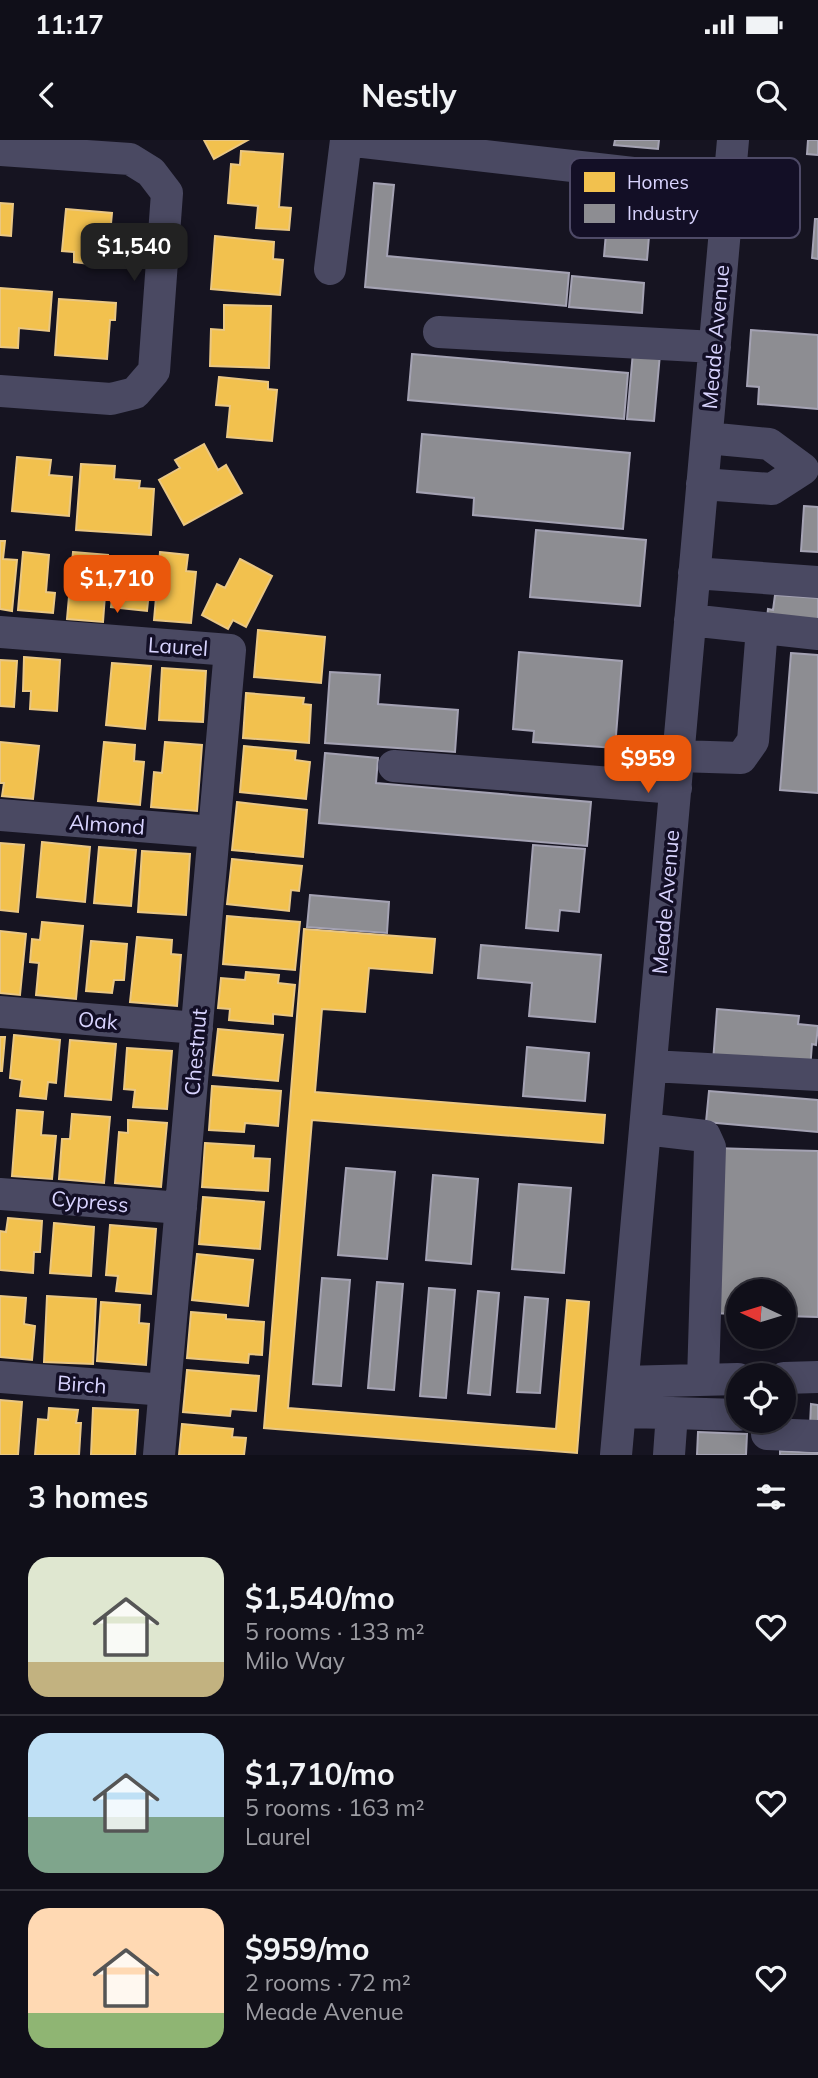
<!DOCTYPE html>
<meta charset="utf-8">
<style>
:root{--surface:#100f19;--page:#191822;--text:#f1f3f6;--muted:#9c9ca2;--line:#302f38;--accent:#ea580c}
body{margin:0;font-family:Mulish,sans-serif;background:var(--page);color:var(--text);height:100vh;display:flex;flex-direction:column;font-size:26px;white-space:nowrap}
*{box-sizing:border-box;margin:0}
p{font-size:23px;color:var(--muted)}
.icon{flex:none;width:38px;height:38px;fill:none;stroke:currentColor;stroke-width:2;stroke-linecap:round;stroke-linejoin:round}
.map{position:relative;height:1315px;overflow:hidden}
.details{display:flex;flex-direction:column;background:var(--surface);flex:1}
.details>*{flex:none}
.needle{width:46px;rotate:274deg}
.tools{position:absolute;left:726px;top:1139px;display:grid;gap:14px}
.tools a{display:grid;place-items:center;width:70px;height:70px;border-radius:50%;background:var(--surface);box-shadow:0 4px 18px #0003,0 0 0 2px var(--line);font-size:35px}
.price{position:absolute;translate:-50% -60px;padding:0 16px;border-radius:14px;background:var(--accent);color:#fff;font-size:23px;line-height:46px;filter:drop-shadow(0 2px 4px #0008)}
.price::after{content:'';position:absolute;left:50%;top:42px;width:21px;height:16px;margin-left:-10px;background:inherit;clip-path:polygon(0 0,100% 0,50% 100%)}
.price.active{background:#222;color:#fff}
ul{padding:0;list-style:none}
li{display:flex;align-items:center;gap:21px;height:175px;padding:0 28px}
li+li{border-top:2px solid var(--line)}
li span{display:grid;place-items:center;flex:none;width:196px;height:140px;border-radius:21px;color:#555}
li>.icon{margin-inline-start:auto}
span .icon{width:84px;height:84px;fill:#fffc;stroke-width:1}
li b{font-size:30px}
h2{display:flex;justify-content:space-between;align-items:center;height:84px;padding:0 28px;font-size:30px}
.status{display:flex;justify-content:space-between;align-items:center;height:49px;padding:0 35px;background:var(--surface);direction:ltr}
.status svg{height:19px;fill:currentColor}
header{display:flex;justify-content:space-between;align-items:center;height:91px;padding:0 28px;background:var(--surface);font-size:32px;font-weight:700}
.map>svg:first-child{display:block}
</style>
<div class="status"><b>11:17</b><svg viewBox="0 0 49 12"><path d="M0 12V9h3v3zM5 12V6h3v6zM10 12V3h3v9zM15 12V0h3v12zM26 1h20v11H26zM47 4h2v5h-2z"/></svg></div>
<header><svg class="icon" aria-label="back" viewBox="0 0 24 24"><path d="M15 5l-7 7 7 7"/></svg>Nestly<svg class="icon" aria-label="search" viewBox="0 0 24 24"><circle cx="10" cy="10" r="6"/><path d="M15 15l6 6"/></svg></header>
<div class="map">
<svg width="818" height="1315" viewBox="0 0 818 1315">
<rect width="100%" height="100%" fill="#161421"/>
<path fill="#f2c14e" stroke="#eac783" stroke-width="2" d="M204,0h44l-34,19z
M241,11l42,3 -4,53 12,1 -2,22 -33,-2 2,-22 -30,-3 3,-39 9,1z
M0,63l13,1 -2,32 -11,-1z
M66,69l46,4 -5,53 -33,-4v-10l-12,-1z
M215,96l59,6 -1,17 10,1 -3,35 -69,-6z
M0,148l52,4 -3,39 -30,-3 -1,20 -18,-1z
M59,159l57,4 -1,17h-5l-3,39 -52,-4z
M224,165l47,1 -2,62 -59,-2 1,-37 13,1z
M219,237l49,5v7l9,1 -5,51 -45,-4 3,-31 -14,-1z
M204,304l14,26 8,-5 16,28 -58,32 -25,-45 21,-12 -5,-8z
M17,317l34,3 -2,15 23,2 -3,39 -57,-5z
M81,324l34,2 -1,13 26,2 -1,7 15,1 -3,46 -75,-5z
M0,401h5l-2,18 14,1 -5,51 -12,-2z
M23,412l26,3 -3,37 9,1 -2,20 -35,-3z
M73,412l35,3 -5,67 -36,-3z
M160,412l28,3 -2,16 10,1 -5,51 -37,-3z
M240,419l32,17 -26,51 -13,-7 -5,9 -26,-14 15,-31 8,4z
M116,420l36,3 -5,48 -36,-4z
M258,490l67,7 -4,46 -67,-6z
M24,517l36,3 -3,51 -27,-2 1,-18h-8z
M0,520l17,1 -3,46 -14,-1z
M112,523l39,3 -6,63 -39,-4z
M162,528l44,3 -3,51 -44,-2z
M246,553l58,5 -1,6 8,1 -2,38 -66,-5z
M0,602l39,4 -6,53 -31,-3 2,-13h-4z
M104,602l31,3 -1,16 10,1 -4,43 -42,-4z
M165,602l37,3 -5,66 -46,-4 3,-35 8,1z
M244,606l52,5 -1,9 15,2 -4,37 -66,-7z
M237,662l70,8 -4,47 -71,-7z
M42,702l48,5 -5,55 -48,-5z
M0,703l24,2 -6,67 -18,-2z
M99,707l37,3 -5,56 -37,-3z
M142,711l48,3 -4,61 -48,-3z
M232,719l70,7 -3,25 -8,-1 -2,21 -62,-7z
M227,776l73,6 -5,48 -72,-6z
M42,782l41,4 -7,73 -40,-4 3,-32 -9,-1 2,-23 8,1z
M304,789l131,10 -3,34 -63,-5 -4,44 -43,-3 -7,83 290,23 -2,28 -291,-23 -24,288 268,21 11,-129 22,2 -12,151 -313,-25z
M0,791l26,3 -6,61 -20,-2z
M137,797l35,3 -1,14 10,1 -4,51 -47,-4z
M91,801l36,3 -3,36h-10l-2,13 -26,-2z
M246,832l33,3 -1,8 17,2 -3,31 -19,-2v10l-44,-4 1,-11 -12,-1 3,-30 24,2z
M218,889l65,6 -5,46 -65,-6z
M14,895l46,5 -4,43 -8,-1 -2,17 -26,-3 2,-16 -12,-2z
M0,897h5l-3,34h-2z
M70,900l46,4 -5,56 -46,-4z
M127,908l45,3 -5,58 -34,-2 2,-17 -11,-1z
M212,946l69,5 -3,35 -33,-3 -1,9 -35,-2z
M17,970l26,2 -2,23 15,1 -4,43 -40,-3z
M72,974l38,3 -6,66 -45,-4 3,-40h8z
M128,980l39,3 -6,64 -46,-4 4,-51 9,1z
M205,1003l49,3 -1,12 17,1 -2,32 -66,-4z
M203,1057l61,5 -4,47 -61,-5z
M8,1078l34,3 -2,31h-6l-1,21 -33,-3v-39l6,1z
M54,1083l40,4 -3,49 -41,-3z
M110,1085l46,4 -5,65 -35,-3 2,-15 -12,-1z
M197,1114l56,6 -5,46 -56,-6z
M0,1156l26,2 -2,26 11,2 -3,34 -32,-3z
M47,1156l49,3 -3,65 -49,-2z
M101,1162l39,3 -1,18 10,1 -3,41 -49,-4z
M191,1172l35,3v4l38,3 -2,33 -13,-1 -1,9 -61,-5z
M187,1230l72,6 -3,35 -25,-2 -1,7 -47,-4z
M0,1260l22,2 -4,53h-18z
M49,1268l29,2 -2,13h5l-2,32h-44l3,-36 10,1z
M93,1268l45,2 -3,45h-44z
M182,1284l51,5 -1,8 14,1 -2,17h-65z"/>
<path fill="#8d8d92" stroke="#a4a2b3" stroke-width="2" d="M615,0h44l-1,9 -44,-4z
M808,0h10v15l-11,-1z
M374,43l20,2 -7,71 182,17 -3,33 -201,-19z
M608,70l43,3 -4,47 -43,-4z
M815,79h3v40l-6,-1z
M572,136l72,7 -2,30 -73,-6z
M751,190l67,5v74l-60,-5 1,-17 -12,-1z
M633,212l27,2 -6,67 -27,-2z
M412,214l216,19 -4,46 -216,-19z
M422,294l208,19 -7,76 -150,-14 1,-17 -57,-6z
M804,366l14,1v45l-17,-1z
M536,390l110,10 -6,66 -110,-9z
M775,455l43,3v33l-52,-4 2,-18 5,1z
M519,512l103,9 -7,87 -82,-6 1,-11 -21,-2z
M791,513l27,2v138l-38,-3z
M330,532l50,3 -2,29 80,6 -3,42 -130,-9z
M325,613l53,5 -2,25 215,19 -4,44 -268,-23z
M533,705l52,4 -6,63 -19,-2 -2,21 -32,-3z
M310,755l79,7 -2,31 -80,-6z
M481,805l120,10 -6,67 -66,-6 3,-33 -54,-5z
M717,869l82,7 -1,8 20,2 -2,19 -4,-1 -2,26 -97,-8z
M527,907l62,6 -4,48 -62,-5z
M709,951l109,9v32l-112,-10z
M713,1008l105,3v166l-34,-1v-24h-46v22l-31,-1z
M346,1028l49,4 -8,87 -49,-4z
M433,1035l45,4 -7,85 -45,-4z
M519,1044l52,4 -7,85 -52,-4z
M322,1138l28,2 -9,106 -28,-2z
M377,1142l26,2 -9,106 -26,-2z
M429,1148l26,2 -9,108 -26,-2z
M478,1151l21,2 -9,102 -22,-2z
M525,1157l23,2 -8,94 -23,-1z
M811,1264l7,1v22l-8,-1z
M698,1292l49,2 -1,21h-49z
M780,1311l38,2v2h-38z"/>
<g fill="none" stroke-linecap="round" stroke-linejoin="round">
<path stroke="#4a4962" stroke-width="32" d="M0,10l130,9 21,13 16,21 -13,178 -19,22 -24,6 -111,-8
M330,129l16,-129 383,44
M439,192l276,15
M702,344l70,5 31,-20 -34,-25 -62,-6
M694,433l124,9
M690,480l128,14
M0,492l230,18 -71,805
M678,616l63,2 12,-17 9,-113
M394,626l282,22
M0,675l214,17
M0,872l197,16
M651,926l167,9
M645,989l60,7 5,11 -7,233
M0,1054l181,14
M0,1237l165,13
M784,1238l34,-1
M623,1242l115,-3
M620,1272l52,1 -3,42
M672,1273l66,2
M767,1294l51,2
M616,1315l117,-1315"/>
</g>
<g text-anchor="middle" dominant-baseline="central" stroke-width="7" stroke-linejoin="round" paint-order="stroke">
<g font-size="21" fill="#d9d4ff" stroke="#130f26">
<text transform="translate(715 197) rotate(-85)">Meade Avenue</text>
<text transform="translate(178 506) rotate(4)">Laurel</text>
<text transform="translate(107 684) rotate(4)">Almond</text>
<text transform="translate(665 762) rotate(-85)">Meade Avenue</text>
<text transform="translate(98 880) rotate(5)">Oak</text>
<text transform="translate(195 912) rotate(-85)">Chestnut</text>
<text transform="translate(90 1061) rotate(5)">Cypress</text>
<text transform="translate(82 1244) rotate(4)">Birch</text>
</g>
</g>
<rect x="570" y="18" width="230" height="80" rx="10" fill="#130f26" stroke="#4e4a67" stroke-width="2"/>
<rect x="584" y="32" width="31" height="20" fill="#f2c14e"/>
<rect x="584" y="64" width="31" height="19" fill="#8d8d92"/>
<g font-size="19" fill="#d9d4ff">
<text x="627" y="49">Homes</text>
<text x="627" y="80">Industry</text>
</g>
</svg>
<div class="tools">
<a><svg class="needle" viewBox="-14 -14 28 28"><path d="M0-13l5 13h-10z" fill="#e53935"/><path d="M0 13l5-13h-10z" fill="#9c9ca2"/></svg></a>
<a><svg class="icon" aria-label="locate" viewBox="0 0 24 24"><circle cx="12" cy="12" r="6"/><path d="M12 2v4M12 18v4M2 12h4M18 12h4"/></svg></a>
</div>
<b class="price active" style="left:134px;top:143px">$1,540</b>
<b class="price" style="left:117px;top:475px">$1,710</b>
<b class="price" style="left:648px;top:655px">$959</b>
</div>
<section class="details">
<h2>3 homes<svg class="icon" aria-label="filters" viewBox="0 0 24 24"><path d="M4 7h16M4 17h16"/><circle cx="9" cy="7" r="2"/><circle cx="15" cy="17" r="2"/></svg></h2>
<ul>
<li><span style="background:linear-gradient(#dfe7d0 75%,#c2b280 0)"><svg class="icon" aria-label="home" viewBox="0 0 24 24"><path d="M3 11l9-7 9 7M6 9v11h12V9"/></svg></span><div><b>$1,540/mo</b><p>5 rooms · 133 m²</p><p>Milo Way</p></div><svg class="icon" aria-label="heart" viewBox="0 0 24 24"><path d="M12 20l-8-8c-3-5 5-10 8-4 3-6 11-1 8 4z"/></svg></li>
<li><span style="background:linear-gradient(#bfe0f5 60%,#7fa58c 0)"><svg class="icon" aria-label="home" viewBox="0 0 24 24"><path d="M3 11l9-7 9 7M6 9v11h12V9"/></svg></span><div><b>$1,710/mo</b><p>5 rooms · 163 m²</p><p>Laurel</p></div><svg class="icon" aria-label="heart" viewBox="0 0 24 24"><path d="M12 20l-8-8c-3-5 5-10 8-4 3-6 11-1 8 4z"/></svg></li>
<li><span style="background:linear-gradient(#ffd9b3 75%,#8fb573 0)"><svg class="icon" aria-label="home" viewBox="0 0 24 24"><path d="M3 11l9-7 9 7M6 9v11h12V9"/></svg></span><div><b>$959/mo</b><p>2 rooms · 72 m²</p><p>Meade Avenue</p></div><svg class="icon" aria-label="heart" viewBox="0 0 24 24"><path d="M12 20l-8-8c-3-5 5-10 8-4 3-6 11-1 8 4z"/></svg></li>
</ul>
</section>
